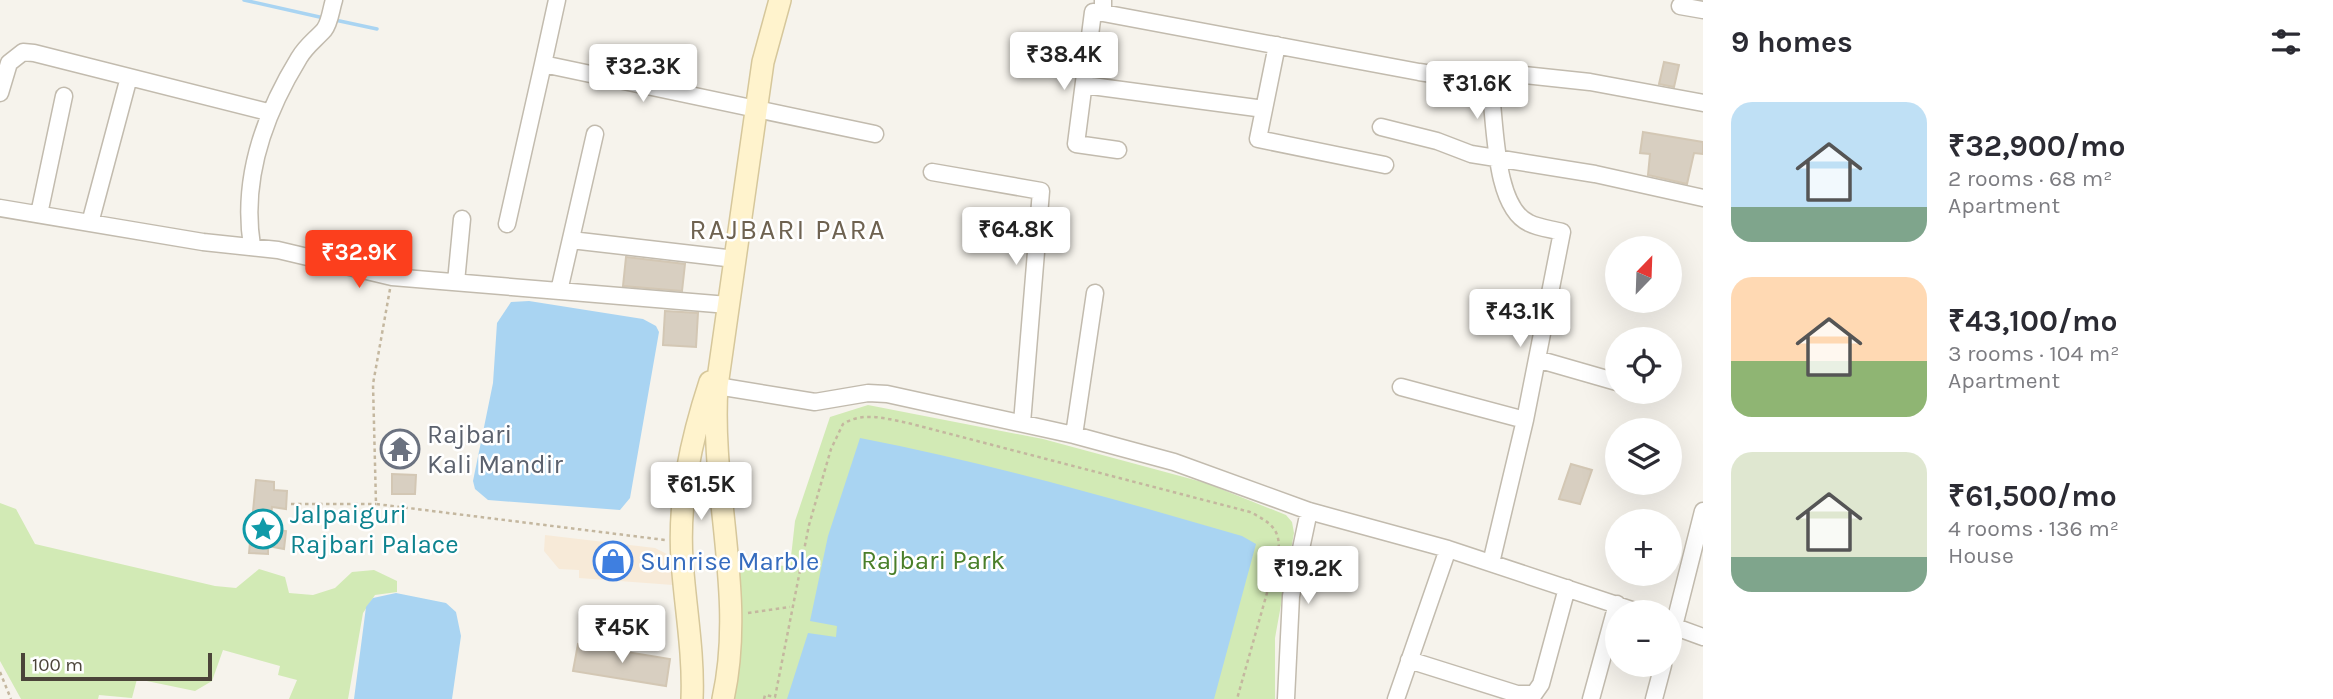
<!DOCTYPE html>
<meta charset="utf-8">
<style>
:root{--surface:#fff;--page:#f7f7f7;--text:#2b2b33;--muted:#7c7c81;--accent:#fc3f1d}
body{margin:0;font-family:Karla,sans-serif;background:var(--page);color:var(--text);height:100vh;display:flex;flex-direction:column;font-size:26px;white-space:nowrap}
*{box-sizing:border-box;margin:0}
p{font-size:23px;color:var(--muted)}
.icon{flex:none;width:38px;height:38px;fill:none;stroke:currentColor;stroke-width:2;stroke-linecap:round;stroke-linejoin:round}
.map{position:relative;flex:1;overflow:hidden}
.panel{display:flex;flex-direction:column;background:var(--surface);width:630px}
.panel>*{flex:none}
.needle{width:46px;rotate:23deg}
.fabs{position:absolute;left:1605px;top:236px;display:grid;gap:14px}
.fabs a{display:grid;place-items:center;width:77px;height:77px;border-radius:50%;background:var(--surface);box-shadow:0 7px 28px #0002;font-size:35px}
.scale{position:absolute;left:21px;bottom:18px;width:191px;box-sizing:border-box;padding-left:7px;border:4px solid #4b4439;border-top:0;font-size:19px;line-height:24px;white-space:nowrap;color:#4b4439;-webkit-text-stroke:5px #fff;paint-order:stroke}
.price{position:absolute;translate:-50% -60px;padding:0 16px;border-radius:7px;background:#fff;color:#222;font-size:23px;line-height:46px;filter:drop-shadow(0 2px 4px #0008)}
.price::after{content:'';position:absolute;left:50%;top:42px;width:21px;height:16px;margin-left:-10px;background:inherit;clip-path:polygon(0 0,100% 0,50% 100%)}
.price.active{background:var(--accent);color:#fff}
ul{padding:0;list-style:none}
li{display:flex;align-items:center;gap:21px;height:175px;padding:0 28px}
li span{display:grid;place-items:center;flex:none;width:196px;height:140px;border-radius:21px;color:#555}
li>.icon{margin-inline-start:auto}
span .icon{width:84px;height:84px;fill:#fffc;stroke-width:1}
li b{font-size:30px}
h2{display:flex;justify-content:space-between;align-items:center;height:84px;padding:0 28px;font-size:30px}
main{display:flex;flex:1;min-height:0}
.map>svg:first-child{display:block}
</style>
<main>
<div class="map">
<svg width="1703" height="699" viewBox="0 0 1703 699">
<rect width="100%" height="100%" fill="#f6f3ec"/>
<path fill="#f7ead8" d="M545,535l110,13 12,6 7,10 -1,21 -94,-7v-8l-20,-1 -15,-18z"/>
<path fill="#d2eab5" d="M868,405l175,34 163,44 80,32 6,7 2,11 -19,105v61h-546l9,-85 2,-50 50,2 5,-45 35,-104z
M0,503l16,6 19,35 180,42 21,2 23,-19 26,8 4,16 24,2 22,-7 17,-16 22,-2 23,11v11l-22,3 -12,18 -15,86h-59l8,-19 -19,-5 2,-9 -57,-16 -11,31 -17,10 -58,-12 -5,19 -33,-3 -1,4h-77l-21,-38z"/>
<path fill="#a9d4f2" d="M529,301l114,18 13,7 3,6 -29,166 -10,12 -132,-10 -13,-11 -2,-8 20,-98 4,-60 14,-21z
M860,438c129,25 255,61 382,98l14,8 -42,155h-427l21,-66 28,4 1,-11 -27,-5 18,-85z
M396,593l50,10 10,9 5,24 -9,63h-98l12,-92 7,-9z"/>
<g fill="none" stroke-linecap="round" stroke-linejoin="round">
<path stroke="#a9d4f2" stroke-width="3.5" d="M244,0l80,18
M335,20l42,9"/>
</g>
<path fill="#d8cfc1" stroke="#d3c7b4" stroke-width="2" d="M1664,62l15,3 -5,22 -15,-3z
M1643,132l60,10v12l-9,-1 -7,31 -39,-9 2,-21 -10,-1z
M626,257l59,7 -3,27 -59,-5z
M665,311l33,2 -2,34 -33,-2z
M1571,464l21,6 -12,34 -21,-5z
M392,474l24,1 -1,19h-23z
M256,480l18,2v8l13,1 -1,18 -14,-2 -2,22 16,2 -2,18 -16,-3v8l-19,-1z
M578,644l92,15 -4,27 -93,-15z"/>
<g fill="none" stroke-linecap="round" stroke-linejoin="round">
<defs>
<path id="street" d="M1103,0v13l316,59 40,6 65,-3 66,7 113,21
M1680,6l23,4
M1103,13l-10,-1 -17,132 42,6
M1277,45l-19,94 127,26
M543,64l14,-64
M1489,79c7,36 3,127 40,144 10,5 22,6 33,9l-37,188 -34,143
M1084,85l180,24
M0,93l9,-30 14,-11 11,1 234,59
M1381,127l56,14 34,13 124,20 108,24
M932,172l109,19 -19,232
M0,208l203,34 75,8 114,27 336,28
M39,214l25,-118
M90,223l39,-146
M507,224l36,-160 332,70
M571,240l164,19
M252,246c-11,-68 12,-131 47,-188 7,-12 16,-18 25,-28 6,-7 7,-21 10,-30
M456,282l6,-63
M559,291l36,-157
M1537,359l80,23
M717,386l98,16 53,-9 19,1 187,41 100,27 135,49 139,38 190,63
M1401,387l124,33
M1074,435l21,-142
M1670,625l33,12
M1670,642l33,-131
M1409,660l108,34h17l7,-10 26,-96
M1286,699l5,-103 18,-85
M1396,699l52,-150
M1591,699l26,-95
M1654,699l9,-34"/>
<path id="secondary" d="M692,699c2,-46 -7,-93 -10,-139 -4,-61 9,-120 28,-178
M723,699c23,-103 -13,-209 -6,-313l46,-324 17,-62"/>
</defs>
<use href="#street" stroke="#c2bbae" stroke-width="19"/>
<use href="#secondary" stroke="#d6c79b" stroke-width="24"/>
<path stroke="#c4b79f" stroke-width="2.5" stroke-dasharray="3.5 3.5" stroke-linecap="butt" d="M390,289l-17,95 3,120 289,36
M291,504h85
M748,613l42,-6
M0,672l11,27
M764,699l1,-4 10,2 34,-172 22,-76 12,-25c20,-13 44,-5 65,-1l342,89c20,10 32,18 28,42l-41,145"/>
<use href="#street" stroke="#fff" stroke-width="16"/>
<use href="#secondary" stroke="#fff3cd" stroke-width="21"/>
</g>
<defs>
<symbol id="temple-ring" viewBox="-11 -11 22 22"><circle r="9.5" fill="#fff" stroke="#6b7280" stroke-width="1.5"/><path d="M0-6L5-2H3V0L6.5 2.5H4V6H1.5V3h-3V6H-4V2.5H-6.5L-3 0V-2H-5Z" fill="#6b7280"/></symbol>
<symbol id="sight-ring" viewBox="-11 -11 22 22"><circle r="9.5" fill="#fff" stroke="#0f9aa8" stroke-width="1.5"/><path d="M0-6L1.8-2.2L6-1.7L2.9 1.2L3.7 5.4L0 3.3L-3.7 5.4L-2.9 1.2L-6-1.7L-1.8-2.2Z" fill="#0f9aa8"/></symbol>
<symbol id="shop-ring" viewBox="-11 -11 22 22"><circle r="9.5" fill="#fff" stroke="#3f7fe0" stroke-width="1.5"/><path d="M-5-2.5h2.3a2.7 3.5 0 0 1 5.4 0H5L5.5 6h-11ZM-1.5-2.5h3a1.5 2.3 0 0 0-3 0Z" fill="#3f7fe0"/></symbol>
</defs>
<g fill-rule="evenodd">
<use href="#temple-ring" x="378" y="427" width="44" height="44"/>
<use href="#sight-ring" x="241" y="507" width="44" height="44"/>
<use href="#shop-ring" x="591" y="539" width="44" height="44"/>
</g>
<g text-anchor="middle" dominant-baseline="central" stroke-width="5" stroke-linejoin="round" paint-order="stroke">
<g font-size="26" fill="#5b616d" stroke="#fff" text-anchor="start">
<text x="427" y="434">Rajbari<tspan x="427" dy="30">Kali Mandir</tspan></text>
</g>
<g font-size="26" fill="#0d838f" stroke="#fff" text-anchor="start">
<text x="290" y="514">Jalpaiguri<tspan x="290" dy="30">Rajbari Palace</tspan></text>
</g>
<g font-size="26" fill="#4a7f2a" stroke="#fff">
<text x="933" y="560">Rajbari Park</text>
</g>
<g font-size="26" fill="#366cbe" stroke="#fff" text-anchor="start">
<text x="640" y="561">Sunrise Marble</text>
</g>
<g font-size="28" letter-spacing="2" fill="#6e6250" stroke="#fff">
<text x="788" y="229">RAJBARI PARA</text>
</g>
</g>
</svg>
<div class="fabs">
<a><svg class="needle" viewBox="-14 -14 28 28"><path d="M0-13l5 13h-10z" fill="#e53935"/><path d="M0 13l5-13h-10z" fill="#7c7c81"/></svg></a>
<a><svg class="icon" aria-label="locate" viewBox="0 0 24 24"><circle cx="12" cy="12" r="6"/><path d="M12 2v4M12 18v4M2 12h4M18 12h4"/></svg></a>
<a><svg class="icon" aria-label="layers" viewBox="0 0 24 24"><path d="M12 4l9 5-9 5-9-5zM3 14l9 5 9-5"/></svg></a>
<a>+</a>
<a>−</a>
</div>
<div class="scale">100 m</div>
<b class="price" style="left:1064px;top:92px">₹38.4K</b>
<b class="price" style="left:643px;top:104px">₹32.3K</b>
<b class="price" style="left:1477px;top:121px">₹31.6K</b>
<b class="price" style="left:1016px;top:267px">₹64.8K</b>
<b class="price active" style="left:359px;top:290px">₹32.9K</b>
<b class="price" style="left:1520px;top:349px">₹43.1K</b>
<b class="price" style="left:701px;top:522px">₹61.5K</b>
<b class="price" style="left:1308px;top:606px">₹19.2K</b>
<b class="price" style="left:622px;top:665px">₹45K</b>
</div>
<section class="panel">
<h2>9 homes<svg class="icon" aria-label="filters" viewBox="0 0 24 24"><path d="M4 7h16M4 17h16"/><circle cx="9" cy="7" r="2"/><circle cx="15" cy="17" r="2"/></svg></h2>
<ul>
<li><span style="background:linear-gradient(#bfe0f5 75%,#7fa58c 0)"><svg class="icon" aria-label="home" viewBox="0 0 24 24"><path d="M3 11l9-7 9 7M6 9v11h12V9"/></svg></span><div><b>₹32,900/mo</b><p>2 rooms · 68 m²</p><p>Apartment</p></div></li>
<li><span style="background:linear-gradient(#ffd9b3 60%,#8fb573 0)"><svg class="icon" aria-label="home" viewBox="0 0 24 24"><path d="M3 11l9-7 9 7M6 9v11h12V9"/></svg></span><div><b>₹43,100/mo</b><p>3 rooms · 104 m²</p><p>Apartment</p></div></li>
<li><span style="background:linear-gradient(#dfe7d0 75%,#7fa58c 0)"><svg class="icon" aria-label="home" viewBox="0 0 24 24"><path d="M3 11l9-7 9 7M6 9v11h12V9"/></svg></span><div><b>₹61,500/mo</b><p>4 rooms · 136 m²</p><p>House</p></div></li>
</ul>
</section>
</main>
